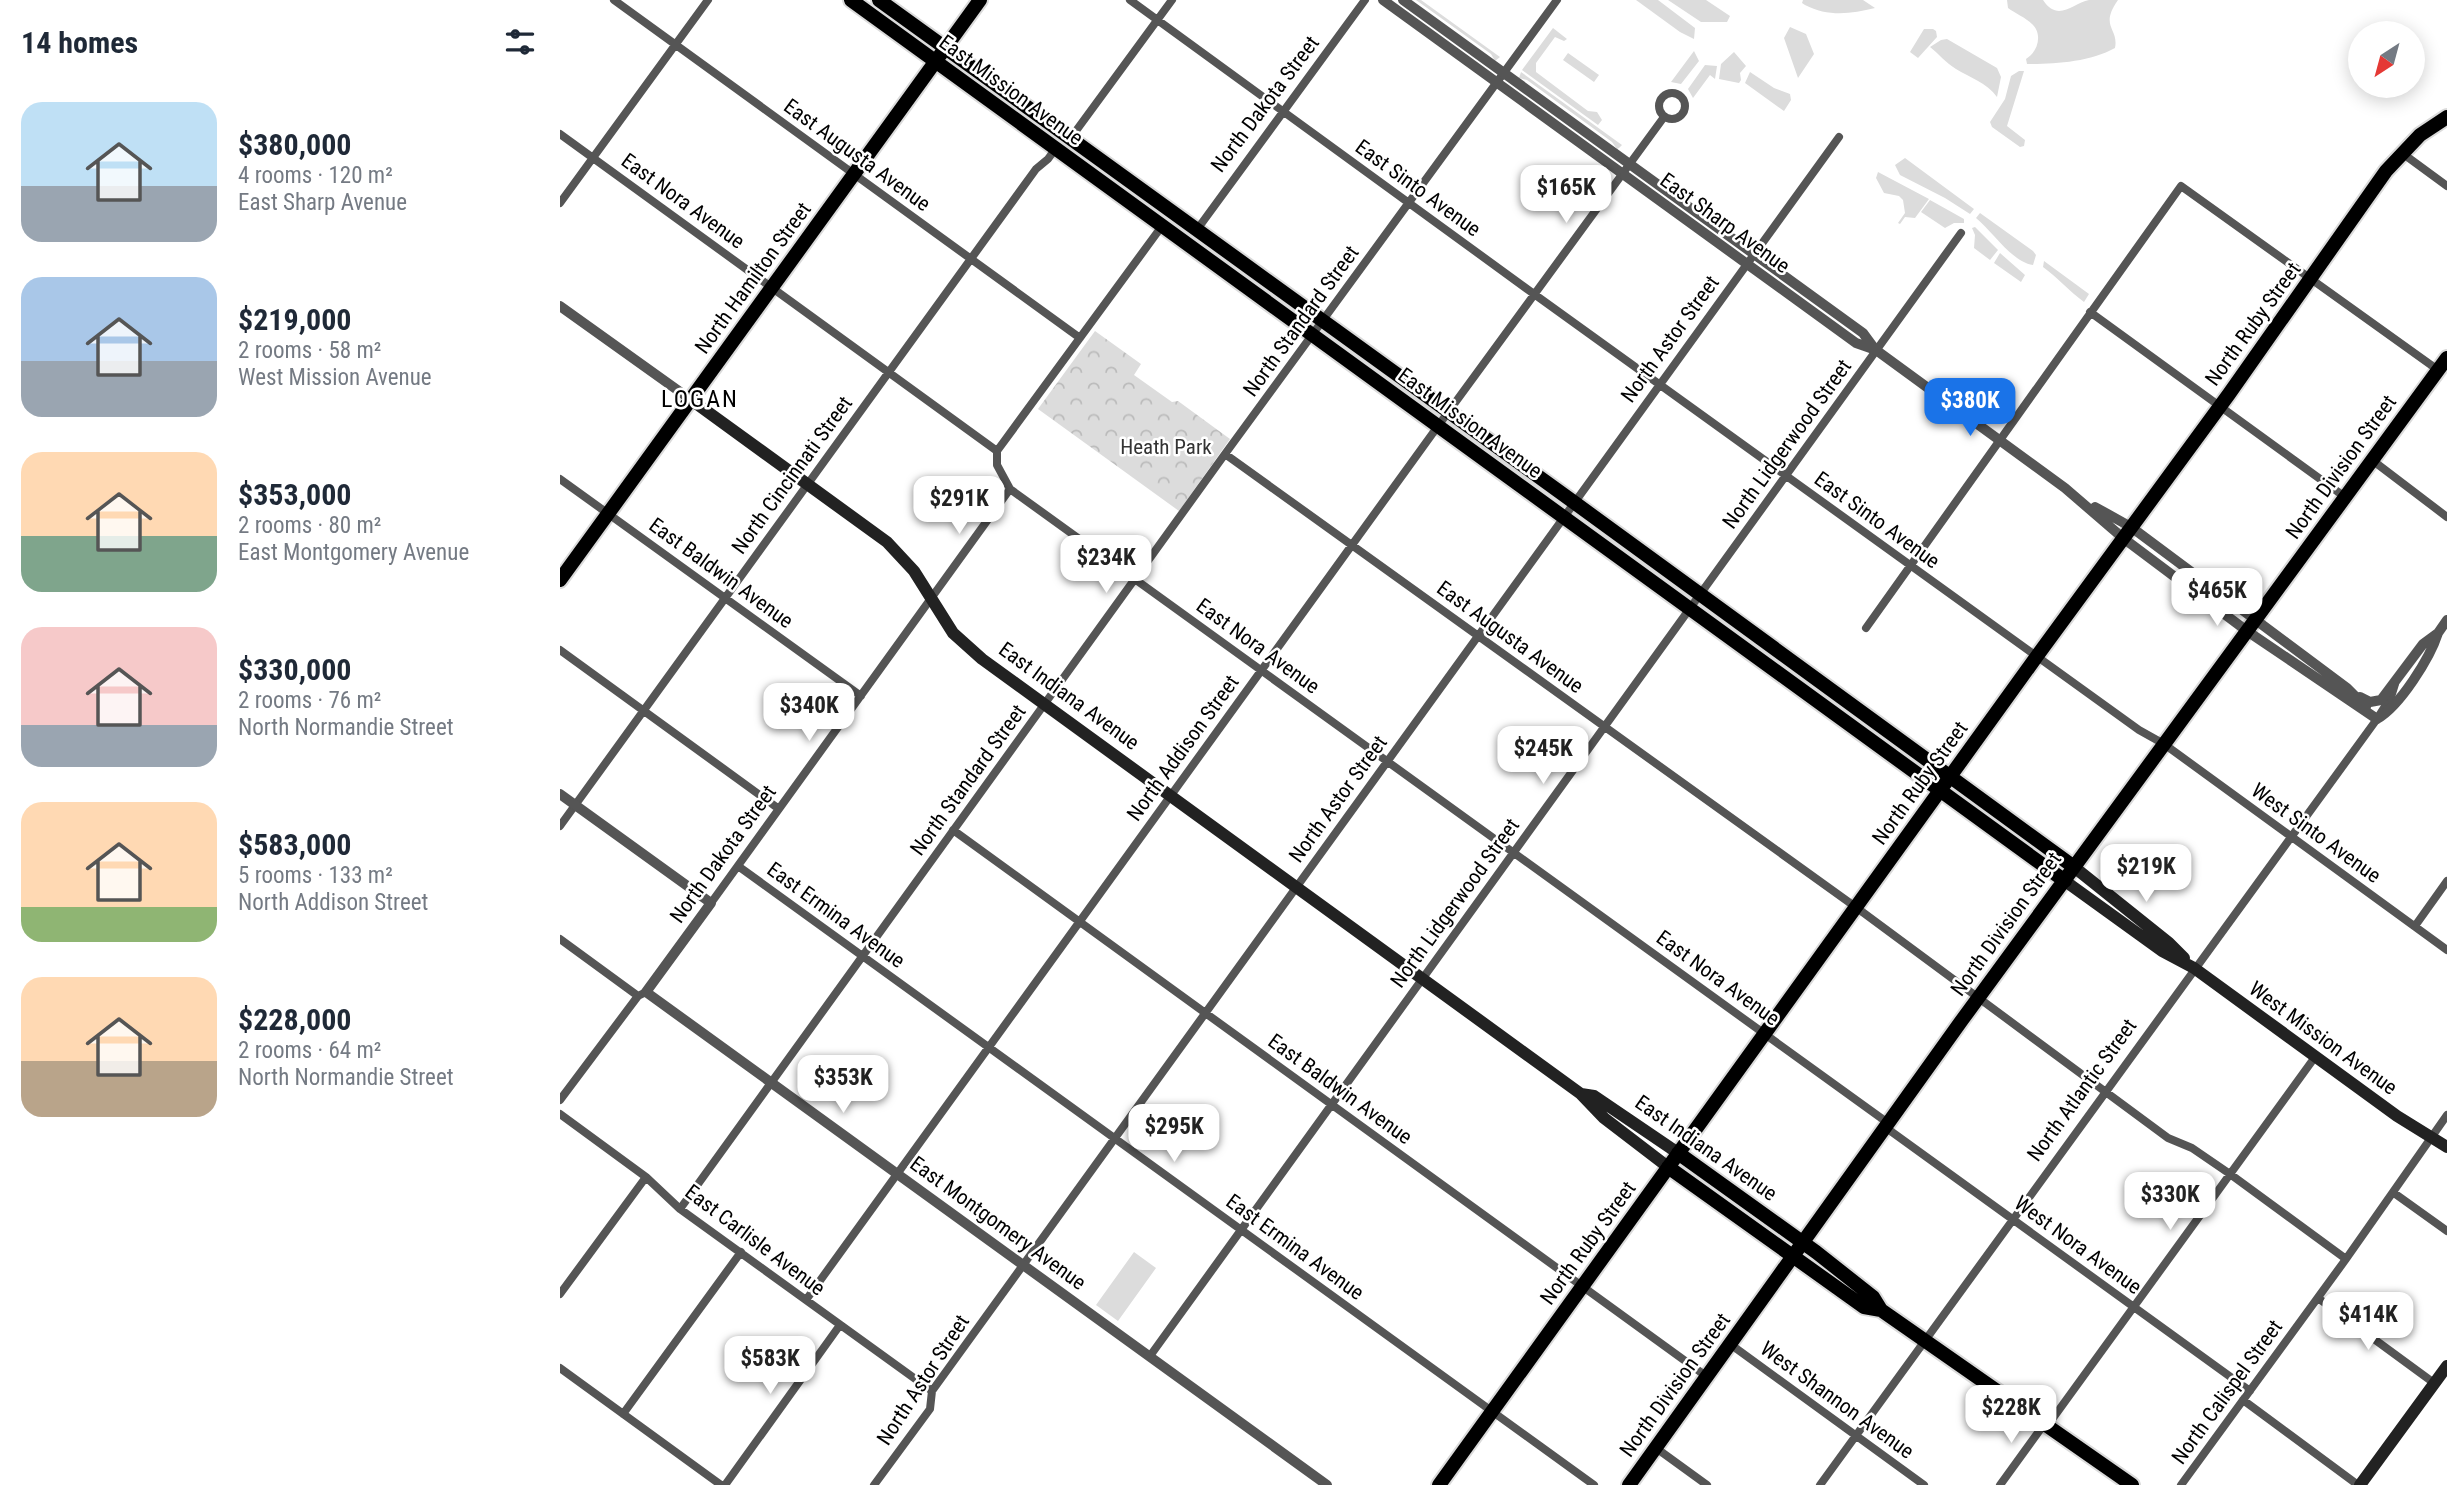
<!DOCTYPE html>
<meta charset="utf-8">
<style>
:root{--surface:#fff;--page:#f6f6f7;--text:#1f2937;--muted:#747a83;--accent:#1a73e8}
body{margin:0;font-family:"Roboto Condensed",sans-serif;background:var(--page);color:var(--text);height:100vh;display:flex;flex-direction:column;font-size:26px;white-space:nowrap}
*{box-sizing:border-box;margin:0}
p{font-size:23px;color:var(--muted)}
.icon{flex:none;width:38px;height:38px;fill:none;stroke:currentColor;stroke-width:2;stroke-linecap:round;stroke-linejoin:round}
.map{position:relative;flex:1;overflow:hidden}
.panel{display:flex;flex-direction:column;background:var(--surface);width:560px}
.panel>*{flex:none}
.needle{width:46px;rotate:216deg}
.fabs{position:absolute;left:1788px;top:21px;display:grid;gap:14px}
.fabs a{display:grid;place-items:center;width:77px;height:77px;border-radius:50%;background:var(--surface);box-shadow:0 4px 18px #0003;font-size:35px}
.price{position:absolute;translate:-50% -60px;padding:0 16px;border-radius:14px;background:#fff;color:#222;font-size:23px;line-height:46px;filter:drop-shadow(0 2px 4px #0008)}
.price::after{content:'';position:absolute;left:50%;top:42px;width:21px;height:16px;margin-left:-10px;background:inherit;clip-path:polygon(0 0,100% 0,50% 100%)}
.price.active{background:var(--accent);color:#fff}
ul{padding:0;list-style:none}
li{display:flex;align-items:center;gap:21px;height:175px;padding:0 21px}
li span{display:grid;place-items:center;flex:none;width:196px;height:140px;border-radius:21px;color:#555}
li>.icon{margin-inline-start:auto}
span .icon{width:84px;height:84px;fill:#fffc;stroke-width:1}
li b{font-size:30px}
h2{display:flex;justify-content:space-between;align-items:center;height:84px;padding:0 21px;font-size:30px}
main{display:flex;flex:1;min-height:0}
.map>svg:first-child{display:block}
</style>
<main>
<section class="panel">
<h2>14 homes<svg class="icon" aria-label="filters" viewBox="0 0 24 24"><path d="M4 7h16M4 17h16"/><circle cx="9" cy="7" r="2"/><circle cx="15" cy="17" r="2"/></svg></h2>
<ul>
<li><span style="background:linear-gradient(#bfe0f5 60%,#9aa5b1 0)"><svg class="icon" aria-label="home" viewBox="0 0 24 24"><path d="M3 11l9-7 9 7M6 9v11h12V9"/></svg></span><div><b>$380,000</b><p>4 rooms · 120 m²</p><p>East Sharp Avenue</p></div></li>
<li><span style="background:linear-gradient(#a9c7e8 60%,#9aa5b1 0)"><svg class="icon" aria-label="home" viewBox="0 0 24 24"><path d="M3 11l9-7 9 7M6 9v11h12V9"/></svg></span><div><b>$219,000</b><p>2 rooms · 58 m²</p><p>West Mission Avenue</p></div></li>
<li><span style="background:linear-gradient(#ffd9b3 60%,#7fa58c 0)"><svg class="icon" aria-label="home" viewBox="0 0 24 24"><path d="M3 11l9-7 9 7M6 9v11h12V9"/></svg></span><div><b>$353,000</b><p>2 rooms · 80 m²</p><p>East Montgomery Avenue</p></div></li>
<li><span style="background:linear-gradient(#f6c9c9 70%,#9aa5b1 0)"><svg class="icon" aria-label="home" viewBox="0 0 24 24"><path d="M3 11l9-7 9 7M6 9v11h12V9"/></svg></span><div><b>$330,000</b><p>2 rooms · 76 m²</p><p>North Normandie Street</p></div></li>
<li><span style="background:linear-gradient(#ffd9b3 75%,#8fb573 0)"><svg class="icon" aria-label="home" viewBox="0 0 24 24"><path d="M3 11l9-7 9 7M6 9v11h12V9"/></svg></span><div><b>$583,000</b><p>5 rooms · 133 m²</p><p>North Addison Street</p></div></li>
<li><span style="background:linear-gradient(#ffd9b3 60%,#b9a48a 0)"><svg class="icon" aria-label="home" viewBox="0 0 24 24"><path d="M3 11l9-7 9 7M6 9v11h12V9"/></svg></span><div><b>$228,000</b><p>2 rooms · 64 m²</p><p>North Normandie Street</p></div></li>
</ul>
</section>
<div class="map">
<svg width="1887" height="1485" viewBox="0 0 1887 1485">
<defs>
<pattern id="park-crowns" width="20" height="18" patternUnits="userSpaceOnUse" patternTransform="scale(1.75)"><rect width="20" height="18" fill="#dcdcdc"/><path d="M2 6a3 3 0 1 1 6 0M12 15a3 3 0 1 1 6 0" fill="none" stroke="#bbb"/></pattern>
</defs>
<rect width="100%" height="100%" fill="#fff"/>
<path fill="#dcdcdc" d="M856,0h5l79,57 -5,4 -4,-7z
M1076,0h22l37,28 -1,11 -14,-7z
M1108,0h38l24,16 -3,6h-26z
M1243,0h60l12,8c-24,6 -47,9 -70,-3l-3,-2z
M1447,0h36c15,23 30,3 46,0 9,0 20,0 29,0 -19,27 1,28 -3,48 -25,14 -60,16 -88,16l-1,-5c12,-7 17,-25 6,-35 -6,-6 -17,-11 -24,-16z
M1230,27l16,7 8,20 -16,24 -14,-40z
M993,28l14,11 -3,2 -9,-4 -19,26v9l52,39 9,1 5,8 -4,5 -76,-55z
M1364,29h9l3,2 1,6 -19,21 -8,-6z
M1387,39l50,29 4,9 -4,20c-10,-14 -28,-20 -41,-28 -10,-6 -17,-15 -26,-22l11,-7z
M1134,51l5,10 -18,23 -10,-2z
M1174,52l12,14 -6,7 1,7 -2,3 -20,-4 2,-15z
M1008,53l31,22 -5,7 -31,-22z
M1145,65l12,1 -2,13 -5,-4 -17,23 -5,-9z
M1459,71h5l-17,55 18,14 -1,6 -4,1 -28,-20 -2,-5 15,-23 6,-23z
M961,72l101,73 -3,3 -2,1 -5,-7 -85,-62 -8,-2z
M1190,72l24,16 16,6 1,6 -7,11 -39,-28z
M1345,158l69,51 -4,5 -25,-16 -45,-23 -5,-10z
M1318,172l51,27 -14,19 -10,-1 -5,7 -2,-1 7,-10 -2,-13 -4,-4 -15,-3 -8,-15z
M1370,200l34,19v4h-10l-9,5 -24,-16z
M1420,213l53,38 3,4 -3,10c-21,-3 -40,-33 -57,-47z
M1415,227l23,23 -8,10 -16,-12 1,-13 -3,-7z
M1440,253l25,22 -4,7 -27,-19z
M1484,261l45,33 -5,8c-15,-11 -26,-24 -41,-35z
M574,1252l22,16 -38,53 -22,-16z"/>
<path fill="url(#park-crowns)" d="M535,331l46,33 -7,11 38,27 6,-1 52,38 -51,72 -141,-102z"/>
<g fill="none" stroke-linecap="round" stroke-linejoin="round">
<defs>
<path id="primary" d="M291,0l1214,881
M319,0l696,503 499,364
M0,580l420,-580
M1118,1153l138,99 57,45 8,13 251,175
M1108,1167l196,140 17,3
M879,1485l598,-829 192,-262 157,-223 34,-36 27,-18
M1069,1485l333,-465 485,-662"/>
</defs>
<use href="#primary" stroke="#dbdbdb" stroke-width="18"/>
<path stroke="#555" stroke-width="8" d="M54,0l466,338
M570,0l404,294 605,436 25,14 283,206
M1099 106a13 13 0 1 1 26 0a13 13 0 1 1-26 0Z
M0,134l437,317v14l13,24 878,634
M510,139l102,-139
M1842,153l45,33
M0,203l148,-203
M636,231l169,-231
M1530,312l255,185
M437,451l165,-225
M665,454l632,454 311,230 24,10 38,26 116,85
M1812,460l75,57
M0,479l301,217
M1306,628l315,-442 257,184
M0,650l219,159
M0,826l476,-657 12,-10 8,-11
M393,830l753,546
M178,866l856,619
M151,903l299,-414
M1855,926l32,-45
M0,939l78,57
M0,1100l78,-104 8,-4
M0,1114l86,63 34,32 252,182
M1325,1127l365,264
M1834,1193l53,38
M120,1209l545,-755 332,-454
M0,1294l86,-117
M1758,1298l116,85
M246,1300l632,-874 226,-309
M1170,1344l194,141
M590,1356l811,-1123
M0,1368l161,117
M1683,1400l115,85
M63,1414l118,-162
M1488,1425l267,-368
M1096,1448l51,37
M165,1485l115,-160
M314,1485l56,-76 2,-18 907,-1254
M1260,1485l557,-766 14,-22 4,-13
M1440,1485l45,-62
M1621,1485l165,-226 101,-144"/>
<path stroke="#555" stroke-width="10" d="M823,0l473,343 20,7 189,138 58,50 124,93 130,88
M843,0l460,333 11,15
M0,306l130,93
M1535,507l36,20 216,161 19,19
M1800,697l10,5 11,-2 42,-56 15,-11 9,-13
M1817,719c23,-13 53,-61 61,-86
M0,794l151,109 -65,89 681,493"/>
<path stroke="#222" stroke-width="12" d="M130,399l197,143 27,29 39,62 29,26 599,435 23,24 64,49
M1514,867l95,76 15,15
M1505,881l97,70 32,17 203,148 50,31
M1021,1094l13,2 84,57
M1800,1485l87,-119"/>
<use href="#primary" stroke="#000" stroke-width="14"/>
</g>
<g text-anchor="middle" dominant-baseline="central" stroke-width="5" stroke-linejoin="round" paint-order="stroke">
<g font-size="21" fill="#000" stroke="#fff">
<text transform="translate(451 90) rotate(36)">East Mission Avenue</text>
<text transform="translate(705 104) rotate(-53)">North Dakota Street</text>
<text transform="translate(297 155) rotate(36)">East Augusta Avenue</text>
<text transform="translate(858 188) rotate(36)">East Sinto Avenue</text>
<text transform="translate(123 201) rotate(36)">East Nora Avenue</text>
<text transform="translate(1165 223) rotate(36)">East Sharp Avenue</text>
<text transform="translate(193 278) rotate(-54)">North Hamilton Street</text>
<text transform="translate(741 321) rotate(-54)">North Standard Street</text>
<text transform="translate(1693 324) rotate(-54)">North Ruby Street</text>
<text transform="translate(1110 339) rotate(-54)">North Astor Street</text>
<text transform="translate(910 423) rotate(36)">East Mission Avenue</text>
<text transform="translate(1227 444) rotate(-54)">North Lidgerwood Street</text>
<text transform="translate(1781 467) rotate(-54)">North Division Street</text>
<text transform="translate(232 475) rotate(-54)">North Cincinnati Street</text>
<text transform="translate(1317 520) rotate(36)">East Sinto Avenue</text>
<text transform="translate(161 573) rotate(36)">East Baldwin Avenue</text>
<text transform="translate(950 637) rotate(36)">East Augusta Avenue</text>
<text transform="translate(698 646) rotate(36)">East Nora Avenue</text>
<text transform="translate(509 696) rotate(36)">East Indiana Avenue</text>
<text transform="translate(623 748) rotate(-54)">North Addison Street</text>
<text transform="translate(408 780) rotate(-54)">North Standard Street</text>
<text transform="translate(1360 783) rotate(-54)">North Ruby Street</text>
<text transform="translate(778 799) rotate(-54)">North Astor Street</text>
<text transform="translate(1756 833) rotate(36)">West Sinto Avenue</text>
<text transform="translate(163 854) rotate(-54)">North Dakota Street</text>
<text transform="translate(895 903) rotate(-54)">North Lidgerwood Street</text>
<text transform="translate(276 915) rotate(36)">East Ermina Avenue</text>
<text transform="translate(1446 924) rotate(-54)">North Division Street</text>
<text transform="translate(1158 978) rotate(36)">East Nora Avenue</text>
<text transform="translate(1763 1038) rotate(36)">West Mission Avenue</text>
<text transform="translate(780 1089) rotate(36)">East Baldwin Avenue</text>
<text transform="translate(1522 1090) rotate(-54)">North Atlantic Street</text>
<text transform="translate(1146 1148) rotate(35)">East Indiana Avenue</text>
<text transform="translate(438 1223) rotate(36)">East Montgomery Avenue</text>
<text transform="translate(195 1240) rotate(37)">East Carlisle Avenue</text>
<text transform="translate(1028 1243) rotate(-54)">North Ruby Street</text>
<text transform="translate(1518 1245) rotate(36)">West Nora Avenue</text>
<text transform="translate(735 1247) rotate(36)">East Ermina Avenue</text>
<text transform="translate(363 1380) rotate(-57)">North Astor Street</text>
<text transform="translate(1115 1385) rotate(-54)">North Division Street</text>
<text transform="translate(1667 1392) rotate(-54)">North Calispel Street</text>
<text transform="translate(1277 1400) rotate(36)">West Shannon Avenue</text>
</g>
<g font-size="21" fill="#333" stroke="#fff">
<text x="606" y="447">Heath Park</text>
</g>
<g font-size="24" letter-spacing="2" fill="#000" stroke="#fff">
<text x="140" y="399">LOGAN</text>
</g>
</g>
</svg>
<div class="fabs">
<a><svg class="needle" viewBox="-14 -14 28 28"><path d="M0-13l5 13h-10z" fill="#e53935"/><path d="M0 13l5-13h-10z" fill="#747a83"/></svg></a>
</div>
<b class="price" style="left:1006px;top:225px">$165K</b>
<b class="price active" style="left:1410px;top:438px">$380K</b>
<b class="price" style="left:399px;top:536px">$291K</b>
<b class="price" style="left:546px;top:595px">$234K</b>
<b class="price" style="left:1657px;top:628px">$465K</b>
<b class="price" style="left:249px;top:743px">$340K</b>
<b class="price" style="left:983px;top:786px">$245K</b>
<b class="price" style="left:1586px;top:904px">$219K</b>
<b class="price" style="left:283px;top:1115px">$353K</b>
<b class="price" style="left:614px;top:1164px">$295K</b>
<b class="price" style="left:1610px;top:1232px">$330K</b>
<b class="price" style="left:1808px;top:1352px">$414K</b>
<b class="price" style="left:210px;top:1396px">$583K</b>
<b class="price" style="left:1451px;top:1445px">$228K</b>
</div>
</main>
